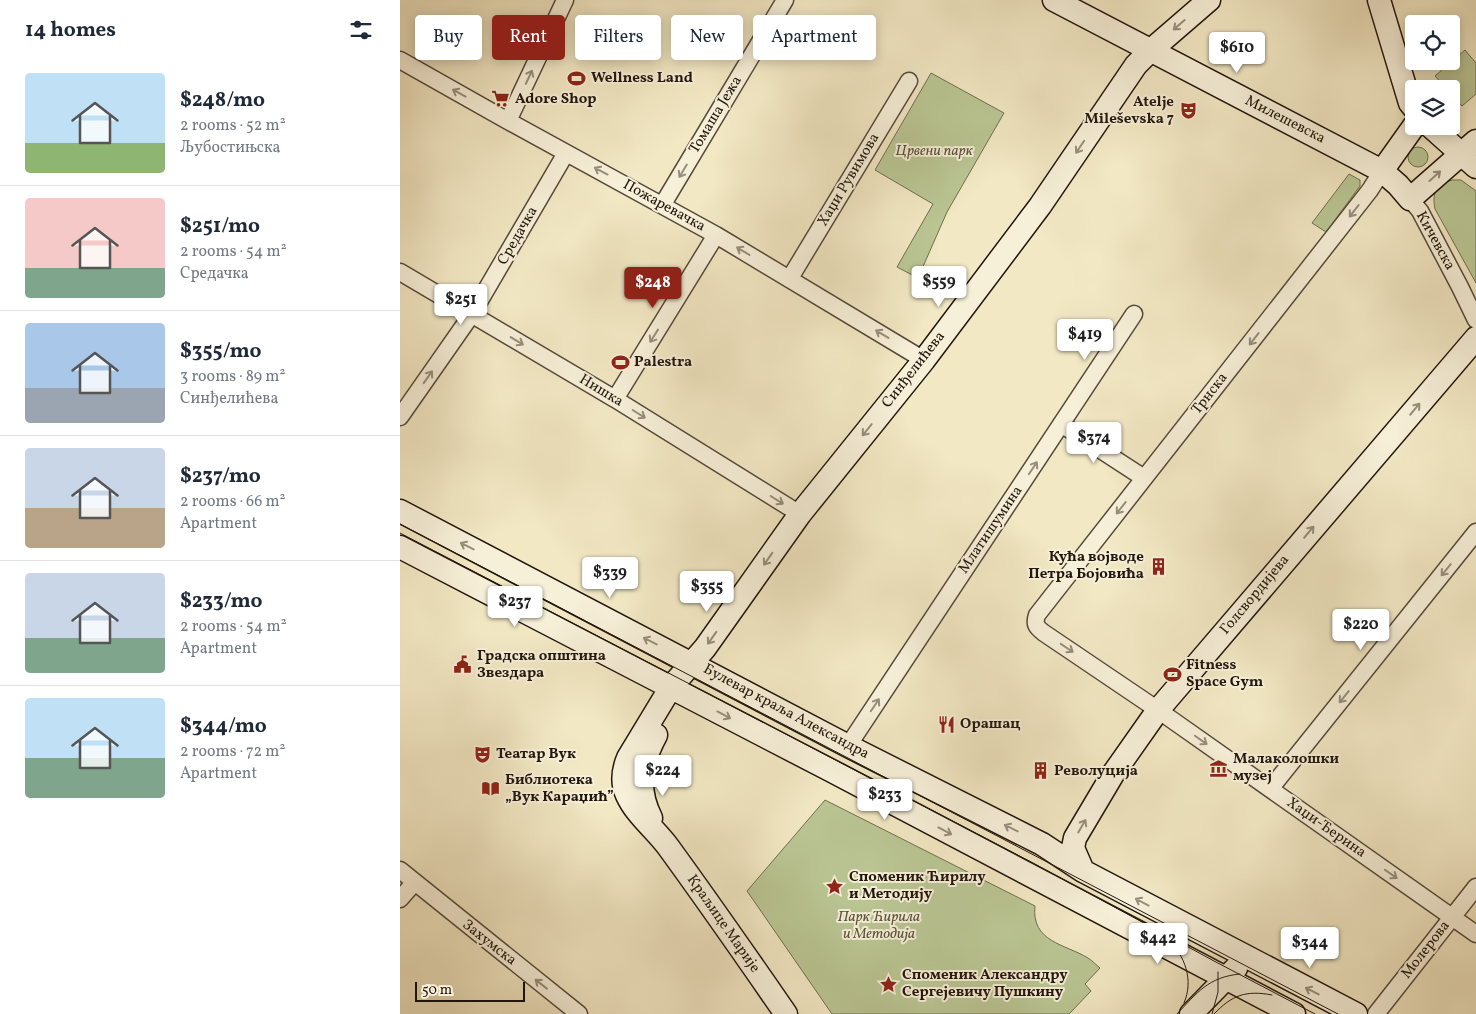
<!DOCTYPE html>
<meta charset="utf-8">
<style>
:root{--surface:#fff;--page:#f6f6f7;--text:#1f2937;--muted:#747a83;--line:#e0e1e3;--accent:#8f2418}
body{margin:0;font-family:Vollkorn,serif;background:var(--page);color:var(--text);height:100vh;display:flex;flex-direction:column;font-size:19px;white-space:nowrap}
*{box-sizing:border-box;margin:0}
p{font-size:16px;color:var(--muted)}
.icon{flex:none;width:28px;height:28px;fill:none;stroke:currentColor;stroke-width:2;stroke-linecap:round;stroke-linejoin:round}
.map{position:relative;flex:1;overflow:hidden}
.panel{display:flex;flex-direction:column;background:var(--surface);width:400px}
.panel>*{flex:none}
.hud{position:absolute;left:15px;top:15px;width:475px;height:45px;display:flex;gap:10px}
.fabs{position:absolute;left:1005px;top:15px;display:grid;gap:10px}
.fabs a{display:grid;place-items:center;width:55px;height:55px;border-radius:5px;background:var(--surface);box-shadow:0 2px 12px #0003;font-size:25px}
.scale{position:absolute;left:15px;bottom:12px;width:110px;box-sizing:border-box;padding-left:5px;border:2px solid #22160c;border-top:0;font-size:14px;line-height:18px;white-space:nowrap;color:#22160c;-webkit-text-stroke:4px #f7f0d9;paint-order:stroke}
.price{position:absolute;translate:-50% -42px;padding:0 11px;border-radius:5px;background:#fff;color:#222;font-size:16px;line-height:32px;filter:drop-shadow(0 1px 2px #0008)}
.price::after{content:'';position:absolute;left:50%;top:30px;width:15px;height:11px;margin-left:-8px;background:inherit;clip-path:polygon(0 0,100% 0,50% 100%)}
.price.active{background:var(--accent);color:#fff}
ul{padding:0;list-style:none}
li{display:flex;align-items:center;gap:15px;height:125px;padding:0 25px}
li+li{border-top:1px solid var(--line)}
li span{display:grid;place-items:center;flex:none;width:140px;height:100px;border-radius:5px;color:#555}
li>.icon{margin-inline-start:auto}
span .icon{width:60px;height:60px;fill:#fffc;stroke-width:1}
li b{font-size:21px}
h2{display:flex;justify-content:space-between;align-items:center;height:60px;padding:0 25px;font-size:21px}
.chip{padding:0 18px;border-radius:5px;background:var(--surface);box-shadow:0 2px 12px #0003;font-size:18px;line-height:45px}
.chip.active{background:var(--accent);color:#fff}
main{display:flex;flex:1;min-height:0}
.map>svg:first-child{display:block}
</style>
<main>
<section class="panel">
<h2>14 homes<svg class="icon" aria-label="filters" viewBox="0 0 24 24"><path d="M4 7h16M4 17h16"/><circle cx="9" cy="7" r="2"/><circle cx="15" cy="17" r="2"/></svg></h2>
<ul>
<li><span style="background:linear-gradient(#bfe0f5 70%,#8fb573 0)"><svg class="icon" aria-label="home" viewBox="0 0 24 24"><path d="M3 11l9-7 9 7M6 9v11h12V9"/></svg></span><div><b>$248/mo</b><p>2 rooms · 52 m²</p><p>Љубостињска</p></div></li>
<li><span style="background:linear-gradient(#f6c9c9 70%,#7fa58c 0)"><svg class="icon" aria-label="home" viewBox="0 0 24 24"><path d="M3 11l9-7 9 7M6 9v11h12V9"/></svg></span><div><b>$251/mo</b><p>2 rooms · 54 m²</p><p>Средачка</p></div></li>
<li><span style="background:linear-gradient(#a9c7e8 65%,#9aa5b1 0)"><svg class="icon" aria-label="home" viewBox="0 0 24 24"><path d="M3 11l9-7 9 7M6 9v11h12V9"/></svg></span><div><b>$355/mo</b><p>3 rooms · 89 m²</p><p>Синђелићева</p></div></li>
<li><span style="background:linear-gradient(#c9d6e8 60%,#b9a48a 0)"><svg class="icon" aria-label="home" viewBox="0 0 24 24"><path d="M3 11l9-7 9 7M6 9v11h12V9"/></svg></span><div><b>$237/mo</b><p>2 rooms · 66 m²</p><p>Apartment</p></div></li>
<li><span style="background:linear-gradient(#c9d6e8 65%,#7fa58c 0)"><svg class="icon" aria-label="home" viewBox="0 0 24 24"><path d="M3 11l9-7 9 7M6 9v11h12V9"/></svg></span><div><b>$233/mo</b><p>2 rooms · 54 m²</p><p>Apartment</p></div></li>
<li><span style="background:linear-gradient(#bfe0f5 60%,#7fa58c 0)"><svg class="icon" aria-label="home" viewBox="0 0 24 24"><path d="M3 11l9-7 9 7M6 9v11h12V9"/></svg></span><div><b>$344/mo</b><p>2 rooms · 72 m²</p><p>Apartment</p></div></li>
</ul>
</section>
<div class="map">
<svg width="1076" height="1014" viewBox="0 0 1076 1014">
<rect width="100%" height="100%" fill="#f2e8c4"/>
<filter id="stains"><feTurbulence type="fractalNoise" baseFrequency=".004" numOctaves="4"/><feColorMatrix values="0 0 0 0 .2 0 0 0 0 .09 0 0 0 0 .02 0 0 0 .5 -.17"/></filter>
<radialGradient id="worn" r=".72"><stop offset=".6" stop-color="#630" stop-opacity="0"/><stop offset="1" stop-color="#630" stop-opacity=".3"/></radialGradient>
<path fill="#bac694" stroke="#6e6e50" d="M1065,50l11,13v31l-14,12 -11,-12v-5h-4l-12,-13z
M531,73l73,40 -57,99 -29,66 -21,-11 36,-63 -58,-34z
M1008 157a10 10 0 1 1 20 0a10 10 0 1 1-20 0Z
M949,174l11,6v6l-34,46 -14,-9z
M1052,180h9l15,11v92l-41,-74c-3,-16 0,-24 17,-29z
M425,800l210,106c-4,36 30,38 53,52 5,3 8,7 12,10l-15,16 6,7 -22,23h-237l-85,-123z"/>
<g fill="none" stroke-linecap="round" stroke-linejoin="round">
<defs>
<path id="street" d="M0,60l108,61 208,114 208,125
M108,121l57,-121
M982,171l-12,19 -333,425c-3,9 -1,12 7,18l114,77 318,224
M1010,199l10,12 40,76 16,33
M263,204l122,-204
M0,272l215,127 185,115
M390,278l119,-197
M215,399l101,-164
M0,417l72,-103 94,-161
M661,424l83,54
M448,746l286,-432
M870,789l206,-257
M0,870l179,144
M0,899l14,-16
M976,1014l100,-127"/>
<path id="secondary" d="M654,0l328,171 16,14 12,14 66,-58
M979,0l31,103 4,5
M1030,126l46,41
M982,171l32,-45
M0,511l448,235 194,98 41,27 273,143
M0,547l430,223 464,244
M251,818c-15,-30 -10,-55 5,-83
M683,871l-10,-23 2,-10 38,-64 45,-64 318,-372
M386,1014c-38,-55 -77,-111 -117,-166 -13,-18 -33,-33 -42,-53 -6,-13 -4,-25 1,-37l43,-71 34,-39 95,-134 124,-154 116,-154 96,-141 14,-14 59,-51
M791,1014l45,-46"/>
</defs>
<use href="#street" stroke="#564a3a" stroke-width="19"/>
<use href="#secondary" stroke="#22160c" stroke-width="25"/>
<use href="#street" stroke="#f7f0d9" stroke-width="16"/>
<use href="#secondary" stroke="#f7f0d9" stroke-width="22"/>
<path stroke="#22160c" stroke-width="1" d="M0,524l938,490
M0,533l633,330 181,98 101,53
M768,939c17,17 26,41 16,64
M777,1014c20,-21 31,-37 63,-40
M812,1014l6,-22v-20
M814,1014c18,-19 32,-24 58,-19"/>
</g>
<defs><path id="oneway-shaft" d="M-6 0H5M1.5-3L5.5 0L1.5 3" fill="none" stroke-width="1.6" stroke-linecap="round" stroke-linejoin="round" transform="scale(1.25)"/></defs>
<g stroke="#978e7d">
<use href="#oneway-shaft" transform="translate(779 25) rotate(139)"/>
<use href="#oneway-shaft" transform="translate(129 77) rotate(-65)"/>
<use href="#oneway-shaft" transform="translate(59 93) rotate(-151)"/>
<use href="#oneway-shaft" transform="translate(680 147) rotate(124)"/>
<use href="#oneway-shaft" transform="translate(201 171) rotate(-152)"/>
<use href="#oneway-shaft" transform="translate(283 171) rotate(121)"/>
<use href="#oneway-shaft" transform="translate(1035 176) rotate(-42)"/>
<use href="#oneway-shaft" transform="translate(954 211) rotate(128)"/>
<use href="#oneway-shaft" transform="translate(343 251) rotate(-149)"/>
<use href="#oneway-shaft" transform="translate(482 334) rotate(-149)"/>
<use href="#oneway-shaft" transform="translate(254 336) rotate(122)"/>
<use href="#oneway-shaft" transform="translate(854 339) rotate(128)"/>
<use href="#oneway-shaft" transform="translate(117 341) rotate(31)"/>
<use href="#oneway-shaft" transform="translate(28 377) rotate(-55)"/>
<use href="#oneway-shaft" transform="translate(1015 409) rotate(-50)"/>
<use href="#oneway-shaft" transform="translate(239 414) rotate(32)"/>
<use href="#oneway-shaft" transform="translate(467 430) rotate(129)"/>
<use href="#oneway-shaft" transform="translate(633 468) rotate(-56)"/>
<use href="#oneway-shaft" transform="translate(377 500) rotate(32)"/>
<use href="#oneway-shaft" transform="translate(721 508) rotate(128)"/>
<use href="#oneway-shaft" transform="translate(909 532) rotate(-50)"/>
<use href="#oneway-shaft" transform="translate(67 546) rotate(-153)"/>
<use href="#oneway-shaft" transform="translate(368 559) rotate(125)"/>
<use href="#oneway-shaft" transform="translate(1046 570) rotate(129)"/>
<use href="#oneway-shaft" transform="translate(312 638) rotate(125)"/>
<use href="#oneway-shaft" transform="translate(250 641) rotate(-153)"/>
<use href="#oneway-shaft" transform="translate(667 648) rotate(34)"/>
<use href="#oneway-shaft" transform="translate(944 697) rotate(129)"/>
<use href="#oneway-shaft" transform="translate(475 705) rotate(-56)"/>
<use href="#oneway-shaft" transform="translate(324 715) rotate(28)"/>
<use href="#oneway-shaft" transform="translate(801 740) rotate(35)"/>
<use href="#oneway-shaft" transform="translate(682 826) rotate(-60)"/>
<use href="#oneway-shaft" transform="translate(611 828) rotate(-153)"/>
<use href="#oneway-shaft" transform="translate(545 831) rotate(28)"/>
<use href="#oneway-shaft" transform="translate(991 874) rotate(35)"/>
<use href="#oneway-shaft" transform="translate(742 902) rotate(-152)"/>
<use href="#oneway-shaft" transform="translate(141 984) rotate(-142)"/>
<use href="#oneway-shaft" transform="translate(912 991) rotate(-153)"/>
</g>
<defs>
<symbol id="stadium-bare" viewBox="-9 -9 18 18"><path d="M0-5a6.5 5 0 1 0 0 10a6.5 5 0 1 0 0-10ZM-3.5-1.8h7v3.6h-7Z" fill="#8f2418" stroke="#f7f0d9" stroke-width="2.5" paint-order="stroke"/></symbol>
<symbol id="supermarket-bare" viewBox="-9 -9 18 18"><path d="M-6-5.5h2.5l.6 2H6L4.5 2H-2.5L-4.4-4H-6ZM-1.5 3.2a1.3 1.3 0 1 0 .1 0ZM3 3.2a1.3 1.3 0 1 0 .1 0Z" fill="#8f2418" stroke="#f7f0d9" stroke-width="2.5" paint-order="stroke"/></symbol>
<symbol id="theatre-bare" viewBox="-9 -9 18 18"><path d="M-5-5.5Q0-4 5-5.5V0Q5 5 0 6Q-5 5-5 0ZM-3.3-2.5H-1v1.5H-3.3ZM1-2.5H3.3v1.5H1ZM-2.8 1Q0 5.5 2.8 1Z" fill="#8f2418" stroke="#f7f0d9" stroke-width="2.5" paint-order="stroke"/></symbol>
<symbol id="building-bare" viewBox="-9 -9 18 18"><path d="M-4-6H4V6H1V3H-1V6H-4ZM-2.5-4.3h1.7v1.8h-1.7ZM.8-4.3h1.7v1.8H.8ZM-2.5-1h1.7V.8h-1.7ZM.8-1h1.7V.8H.8Z" fill="#8f2418" stroke="#f7f0d9" stroke-width="2.5" paint-order="stroke"/></symbol>
<symbol id="civic-bare" viewBox="-9 -9 18 18"><path d="M-.6-6.5H3V-4.5H.6V-3L4-1V1h2V6H-6V1h2V-1L-.6-3ZM-1.2 2.5V6h2.4V2.5Z" fill="#8f2418" stroke="#f7f0d9" stroke-width="2.5" paint-order="stroke"/></symbol>
<symbol id="restaurant-bare" viewBox="-9 -9 18 18"><path d="M-5-6h1v4h1v-4h1v4h1v-4h1v5L-1.5 .5V6h-2V.5L-5-1ZM5-6V6H3V1.5H1.5Q1.5-4 5-6Z" fill="#8f2418" stroke="#f7f0d9" stroke-width="2.5" paint-order="stroke"/></symbol>
<symbol id="museum-bare" viewBox="-9 -9 18 18"><path d="M0-6L6-3V-2H-6V-3ZM-5-1h2V3h-2ZM-1-1h2V3h-2ZM3-1h2V3H3ZM-6 4H6V6H-6Z" fill="#8f2418" stroke="#f7f0d9" stroke-width="2.5" paint-order="stroke"/></symbol>
<symbol id="library-bare" viewBox="-9 -9 18 18"><path d="M-6-4Q-3-5.5-.7-3.5V5Q-3 3-6 4ZM6-4Q3-5.5 .7-3.5V5Q3 3 6 4Z" fill="#8f2418" stroke="#f7f0d9" stroke-width="2.5" paint-order="stroke"/></symbol>
<symbol id="sight-bare" viewBox="-9 -9 18 18"><path d="M0-6L1.8-2.2L6-1.7L2.9 1.2L3.7 5.4L0 3.3L-3.7 5.4L-2.9 1.2L-6-1.7L-1.8-2.2Z" fill="#8f2418" stroke="#f7f0d9" stroke-width="2.5" paint-order="stroke"/></symbol>
</defs>
<g fill-rule="evenodd">
<use href="#stadium-bare" x="164" y="66" width="25" height="25"/>
<use href="#supermarket-bare" x="88" y="86" width="25" height="25"/>
<use href="#theatre-bare" x="776" y="98" width="25" height="25"/>
<use href="#stadium-bare" x="208" y="350" width="25" height="25"/>
<use href="#building-bare" x="746" y="554" width="25" height="25"/>
<use href="#civic-bare" x="50" y="652" width="25" height="25"/>
<use href="#stadium-bare" x="760" y="662" width="25" height="25"/>
<use href="#restaurant-bare" x="534" y="712" width="25" height="25"/>
<use href="#theatre-bare" x="70" y="742" width="25" height="25"/>
<use href="#museum-bare" x="806" y="756" width="25" height="25"/>
<use href="#building-bare" x="628" y="758" width="25" height="25"/>
<use href="#library-bare" x="78" y="776" width="25" height="25"/>
<use href="#sight-bare" x="422" y="874" width="25" height="25"/>
<use href="#sight-bare" x="476" y="972" width="25" height="25"/>
</g>
<g text-anchor="middle" dominant-baseline="central" stroke-width="4" stroke-linejoin="round" paint-order="stroke">
<g font-size="15" font-weight="bold" fill="#22160c" stroke="#f7f0d9" text-anchor="start">
<text x="191" y="78">Wellness Land</text>
<text x="115" y="99">Adore Shop</text>
<text x="774" y="102" text-anchor="end">Atelje<tspan x="774" dy="17">Mileševska 7</tspan></text>
<text x="234" y="362">Palestra</text>
<text x="744" y="557" text-anchor="end">Кућа војводе<tspan x="744" dy="17">Петра Бојовића</tspan></text>
<text x="77" y="656">Градска општина<tspan x="77" dy="17">Звездара</tspan></text>
<text x="786" y="665">Fitness<tspan x="786" dy="17">Space Gym</tspan></text>
<text x="560" y="724">Орашац</text>
<text x="96" y="754">Театар Вук</text>
<text x="833" y="759">Малаколошки<tspan x="833" dy="17">музеј</tspan></text>
<text x="654" y="771">Револуција</text>
<text x="105" y="780">Библиотека<tspan x="105" dy="17">„Вук Караџић”</tspan></text>
<text x="449" y="877">Споменик Ћирилу<tspan x="449" dy="17">и Методију</tspan></text>
<text x="502" y="975">Споменик Александру<tspan x="502" dy="17">Сергејевичу Пушкину</tspan></text>
</g>
<g font-size="15" fill="#22160c" stroke="#f7f0d9">
<text transform="translate(316 115) rotate(-59)">Томаша Јежа</text>
<text transform="translate(885 120) rotate(27)">Милешевска</text>
<text transform="translate(449 180) rotate(-59)">Хаџи Рувимова</text>
<text transform="translate(264 206) rotate(29)">Пожаревачка</text>
<text transform="translate(118 236) rotate(-60)">Средачка</text>
<text transform="translate(1035 241) rotate(61)">Кичевска</text>
<text transform="translate(514 370) rotate(-52)">Синђелићева</text>
<text transform="translate(201 391) rotate(31)">Нишка</text>
<text transform="translate(810 394) rotate(-52)">Трнска</text>
<text transform="translate(591 530) rotate(-56)">Млатишумина</text>
<text transform="translate(855 595) rotate(-50)">Голсвордијева</text>
<text transform="translate(386 712) rotate(28)">Булевар краља Александра</text>
<text transform="translate(926 828) rotate(35)">Хаџи-Ђерина</text>
<text transform="translate(323 924) rotate(55)">Краљице Марије</text>
<text transform="translate(89 943) rotate(38)">Захумска</text>
<text transform="translate(1026 950) rotate(-52)">Молерова</text>
</g>
<g font-size="15" font-style="italic" fill="#57543c" stroke="#f7f0d9">
<text x="534" y="151">Црвени парк</text>
<text x="479" y="917">Парк Ћирила<tspan x="479" dy="17">и Методија</tspan></text>
</g>
</g>
<rect width="100%" height="100%" filter="url(#stains)"/>
<rect width="100%" height="100%" fill="url(#worn)"/>
</svg>
<div class="fabs">
<a><svg class="icon" aria-label="locate" viewBox="0 0 24 24"><circle cx="12" cy="12" r="6"/><path d="M12 2v4M12 18v4M2 12h4M18 12h4"/></svg></a>
<a><svg class="icon" aria-label="layers" viewBox="0 0 24 24"><path d="M12 4l9 5-9 5-9-5zM3 14l9 5 9-5"/></svg></a>
</div>
<div class="scale">50 m</div>
<b class="price" style="left:837px;top:74px">$610</b>
<b class="price" style="left:539px;top:308px">$559</b>
<b class="price active" style="left:253px;top:309px">$248</b>
<b class="price" style="left:61px;top:326px">$251</b>
<b class="price" style="left:685px;top:361px">$419</b>
<b class="price" style="left:694px;top:464px">$374</b>
<b class="price" style="left:210px;top:599px">$339</b>
<b class="price" style="left:307px;top:613px">$355</b>
<b class="price" style="left:115px;top:628px">$237</b>
<b class="price" style="left:961px;top:651px">$220</b>
<b class="price" style="left:263px;top:797px">$224</b>
<b class="price" style="left:485px;top:821px">$233</b>
<b class="price" style="left:758px;top:965px">$442</b>
<b class="price" style="left:910px;top:969px">$344</b>
<div class="hud">
<a class="chip">Buy</a>
<a class="chip active">Rent</a>
<a class="chip">Filters</a>
<a class="chip">New</a>
<a class="chip">Apartment</a>
</div>
</div>
</main>
